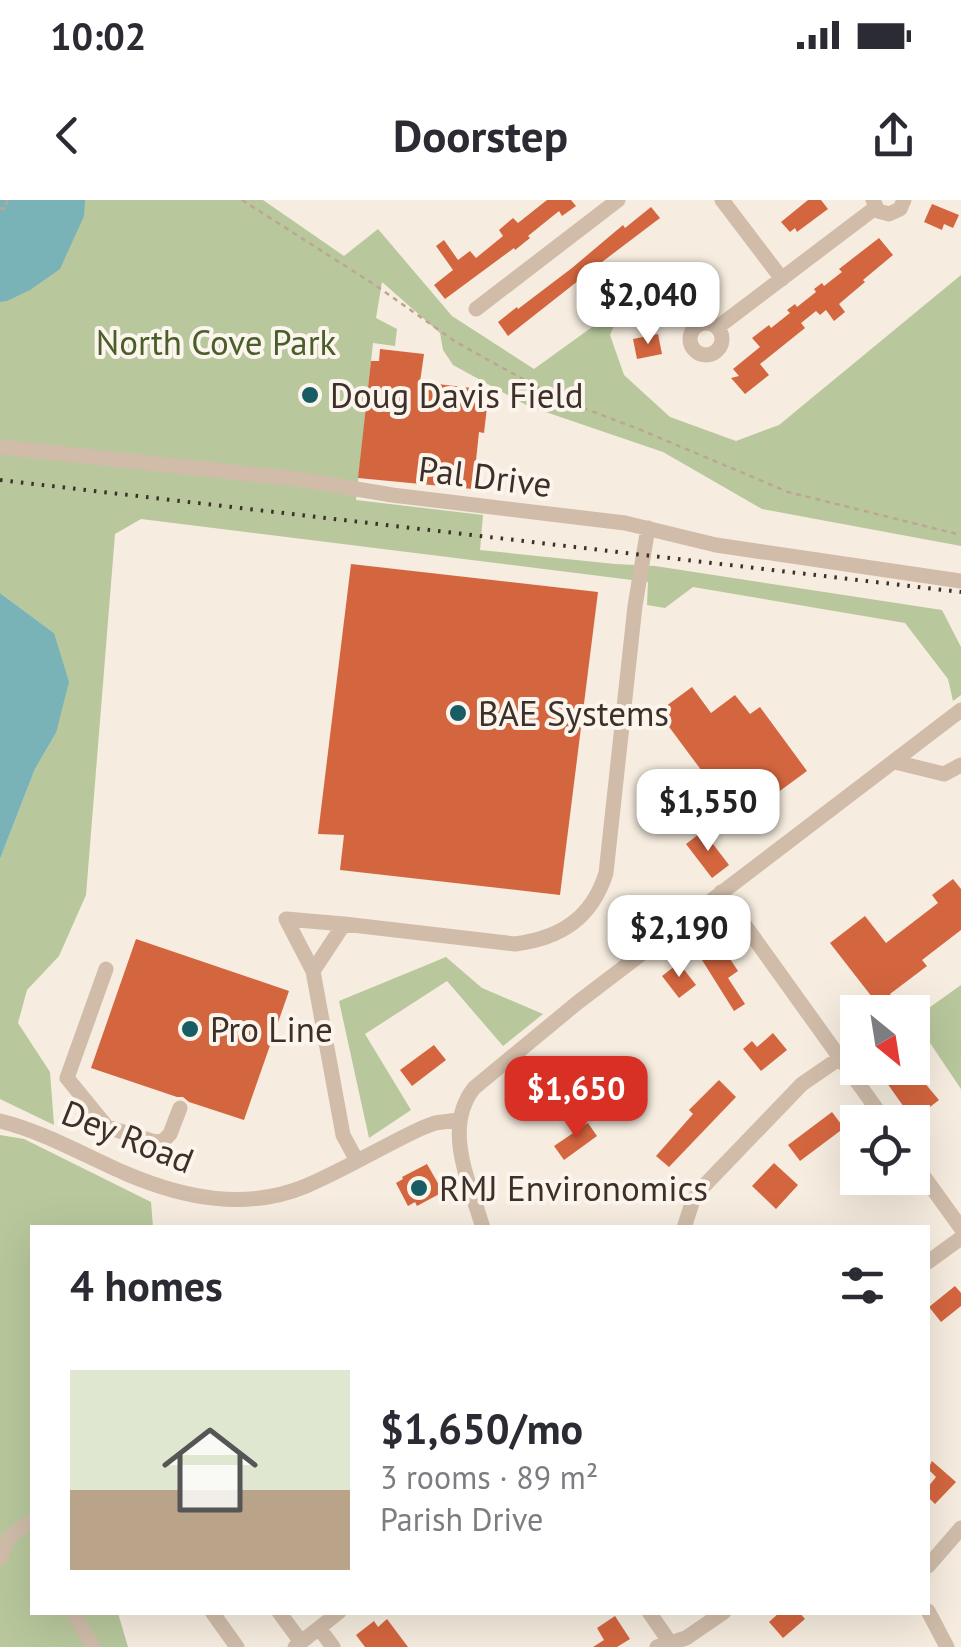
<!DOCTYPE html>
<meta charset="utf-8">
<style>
:root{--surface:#fff;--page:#f7f7f7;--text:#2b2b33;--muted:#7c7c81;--accent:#d93025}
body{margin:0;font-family:"PT Sans",sans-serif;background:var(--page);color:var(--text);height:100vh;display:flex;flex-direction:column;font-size:38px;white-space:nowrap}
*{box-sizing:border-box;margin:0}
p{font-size:32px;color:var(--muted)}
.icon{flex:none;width:55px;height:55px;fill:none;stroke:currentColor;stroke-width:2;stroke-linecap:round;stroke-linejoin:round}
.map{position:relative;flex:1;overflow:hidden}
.panel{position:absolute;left:30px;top:1025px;width:900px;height:390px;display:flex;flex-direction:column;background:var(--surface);border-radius:0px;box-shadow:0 10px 40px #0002}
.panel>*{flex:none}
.needle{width:65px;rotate:150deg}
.buttons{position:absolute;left:840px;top:795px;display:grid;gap:20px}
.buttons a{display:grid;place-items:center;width:90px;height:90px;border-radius:0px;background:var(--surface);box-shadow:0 10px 40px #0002;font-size:50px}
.price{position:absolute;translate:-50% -85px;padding:0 22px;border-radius:20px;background:#fff;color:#222;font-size:32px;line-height:65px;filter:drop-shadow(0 2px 5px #0008)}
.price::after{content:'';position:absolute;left:50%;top:60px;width:30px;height:22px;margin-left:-15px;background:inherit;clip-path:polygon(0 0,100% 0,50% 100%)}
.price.active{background:var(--accent);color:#fff}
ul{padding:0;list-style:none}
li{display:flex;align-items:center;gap:30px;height:250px;padding:0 40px}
li span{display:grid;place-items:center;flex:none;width:280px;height:200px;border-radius:0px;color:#555}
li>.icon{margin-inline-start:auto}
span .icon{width:120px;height:120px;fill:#fffc;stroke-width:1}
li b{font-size:42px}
h2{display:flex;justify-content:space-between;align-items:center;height:120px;padding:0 40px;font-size:42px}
.status{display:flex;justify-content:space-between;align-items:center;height:70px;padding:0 50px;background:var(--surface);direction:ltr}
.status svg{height:28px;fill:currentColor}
header{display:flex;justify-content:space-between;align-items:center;height:130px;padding:0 40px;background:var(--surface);font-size:45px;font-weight:700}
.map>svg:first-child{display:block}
</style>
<div class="status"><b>10:02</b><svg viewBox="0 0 49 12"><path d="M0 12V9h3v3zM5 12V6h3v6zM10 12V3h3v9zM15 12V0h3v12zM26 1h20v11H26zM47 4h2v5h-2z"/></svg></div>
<header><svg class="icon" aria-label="back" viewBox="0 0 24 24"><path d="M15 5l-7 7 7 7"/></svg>Doorstep<svg class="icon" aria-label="share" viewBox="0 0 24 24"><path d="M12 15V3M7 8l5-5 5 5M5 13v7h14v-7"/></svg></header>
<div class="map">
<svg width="961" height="1447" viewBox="0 0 961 1447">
<rect width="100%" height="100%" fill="#f6ecdf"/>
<path fill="#b8c89c" d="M0,0h263l81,56 34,-27 74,87 82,53 90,-65 -14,31 14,40 46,42 66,24 43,-16 182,-150v271l-199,-37 -99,-57 -135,-46 -75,-41 -10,-15 -3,-17 -58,-51 -6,36 21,11 -2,17 -22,-3 -17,157 127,15 -3,35 135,14 40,2 287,44 19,37v48l-8,6 -5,-22 -43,-56 -212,-36 -28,21 -18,-3 1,-23 -507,-63 -26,15 -29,361 -27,61 -32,34 -9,33 32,49 4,53 -54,-26v-240l35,-90 21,-36 -2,-100 -54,-40z
M446,757l36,31 61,26 -40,32 -56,-65 -82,53 46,76 -42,28 -30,-137z
M961,785v104l-33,-49 -15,8 -1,-28z
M0,935l24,4 127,63 2,25 -121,1v384l86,1 10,34h-128z"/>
<path fill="#7ab3b7" d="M0,0h85l-1,16 -24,53 -30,21 -23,11 -7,1z
M0,393l54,40 15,49 -13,51 -21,36 -35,90z"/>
<path fill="#d4663f" d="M547,0h24l5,6 -14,10 -3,-5 -31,25 2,2 -15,12 -1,-2 -69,51 -11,-14 19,-15 -17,-24 8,-6 14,20 12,-9 6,7 27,-22 -4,-6 14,-12 5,5z
M808,0h13l7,9 -31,23 -2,-4 -5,4 -9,-10z
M932,4l27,11 -6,13 -9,-4 -2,6 -18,-8z
M651,7l9,11 -62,47 5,7 -10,8 -5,-7 -80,63 -10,-14 19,-15 1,2 54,-41 51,-43 2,3z
M879,38l14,17 -30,25 2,2 -26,22 6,8 -11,9 -8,-11 -6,5 -4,-4 -15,12 4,5 -45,36 9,11 -24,19 -14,-16 8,-2 -6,-7 27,-22 -8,-9 17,-13 2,3 19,-15 -3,-3 8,-6 2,3 19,-15 -2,-3 8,-6 2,3 18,-14 -3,-3z
M658,134l4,20 -25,5 -4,-20z
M380,149l44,5 -4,28 69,8 -5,43 -5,-1 -6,57 -115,-11 13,-117h8z
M351,364l247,28 -38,303 -220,-25 4,-35 -26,-1z
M692,487l19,26 24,-18 15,19 10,-7 47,64 -68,50 -81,-109z
M703,631l26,34 -17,13 -26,-34z
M953,679l8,10v41l-39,30 5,6 -37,28 2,3 -13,9 -49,-63 35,-27 21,27 52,-40 -6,-8z
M136,739l153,52 -45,129 -55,-18 -6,-5h-6l-86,-29z
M717,739l21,32 -10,7 17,26 -11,7 -37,-59z
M679,763l17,22 -17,13 -17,-22z
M773,833l14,17 -26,21 -18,-22 9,-8 5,6z
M434,845l12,15 -34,26 -12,-16z
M881,868h31l27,32 -26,20 -26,-37 4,-3z
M719,880l17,17 -67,70 -13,-11 37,-42 -4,-4z
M832,912l12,16 -44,33 -12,-16z
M588,923l9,13 -33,24 -10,-14z
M774,963l24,22 -22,24 -24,-23z
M427,964l16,28 -26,14 -2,-4 -7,4 -12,-23 7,-4 -1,-2z
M955,1086l6,7v13l-20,16 -12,-15z
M932,1261l24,21 -21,22 -7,-7v-10l8,-10 -8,-8z
M780,1412h19l6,7 -22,19 -14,-16z
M615,1416l15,23 -13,8h-24l11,-7 -7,-12z
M387,1419l21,28h-43l-9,-12 18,-14 4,6z"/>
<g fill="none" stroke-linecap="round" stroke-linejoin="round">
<path stroke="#bca693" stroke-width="2.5" stroke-dasharray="5 5" stroke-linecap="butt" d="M242,0l133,85 81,57 101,56 84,32 147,62 173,43
M0,8l6,1 1,-9"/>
<path stroke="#d0bca9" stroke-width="15" d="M722,0l60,79
M873,0l5,11 11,3 11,-5 4,-9
M476,109l142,-109
M690 139a16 16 0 1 1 32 0a16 16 0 1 1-32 0Z
M718,127l157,-119
M0,247l297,32 95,16 233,28 91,22 245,36
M895,562l49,12 17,-9
M721,692l165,230
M344,724l171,20c46,-6 77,-26 91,-71l29,-267 13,-78
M106,769l-39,109 40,49 48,15 8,-1 7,-7 10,-26
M313,771l31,-47 -58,-5 27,52 30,164 14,26
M0,921c45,11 85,35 127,53 57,24 119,37 179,12 40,-17 77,-40 116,-58l13,-5 23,-3
M912,960l49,68
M483,1028c-13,-45 -41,-99 -9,-140l103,-85 384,-293
M684,1028l8,-25 8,-13 102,-106 38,-26
M928,1062l33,-24
M0,1358l10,-22 22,-15
M928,1366l33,-38
M928,1411l19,36
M73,1412l20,35
M212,1412l25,35
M279,1412l22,30
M649,1412l24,35
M319,1428l14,19
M295,1447l44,-35
M657,1447l29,-9 38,-26"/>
<path stroke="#3d3029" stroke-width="4" stroke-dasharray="2.5 8" stroke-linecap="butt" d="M0,280l961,112"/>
</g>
<g fill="#195d64" stroke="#fcf5ed" stroke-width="4">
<circle cx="310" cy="195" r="10"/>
<circle cx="458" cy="513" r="10"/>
<circle cx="190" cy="829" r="10"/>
<circle cx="419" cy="988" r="10"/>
</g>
<g text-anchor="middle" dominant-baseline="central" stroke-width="8" stroke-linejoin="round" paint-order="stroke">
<g font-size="35" fill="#4a5e2a" stroke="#fcf5ed">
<text x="216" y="142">North Cove Park</text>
</g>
<g font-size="35" fill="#3d3029" stroke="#fcf5ed" text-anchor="start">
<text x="330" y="195">Doug Davis Field</text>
<text x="478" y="513">BAE Systems</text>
<text x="210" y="829">Pro Line</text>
<text x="439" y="988">RMJ Environomics</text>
</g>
<g font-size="35" fill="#3d3029" stroke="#fcf5ed">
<text transform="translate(485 276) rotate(7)">Pal Drive</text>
<text transform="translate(128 936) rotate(22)">Dey Road</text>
</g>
</g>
</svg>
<div class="buttons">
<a><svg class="needle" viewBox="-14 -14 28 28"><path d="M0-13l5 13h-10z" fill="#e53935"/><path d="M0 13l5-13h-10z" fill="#7c7c81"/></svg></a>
<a><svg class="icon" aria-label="locate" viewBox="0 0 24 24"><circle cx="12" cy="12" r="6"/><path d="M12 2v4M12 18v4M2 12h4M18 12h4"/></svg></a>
</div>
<b class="price" style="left:648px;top:147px">$2,040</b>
<b class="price" style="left:708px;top:654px">$1,550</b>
<b class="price" style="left:679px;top:780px">$2,190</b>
<b class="price active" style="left:576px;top:941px">$1,650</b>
<section class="panel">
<h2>4 homes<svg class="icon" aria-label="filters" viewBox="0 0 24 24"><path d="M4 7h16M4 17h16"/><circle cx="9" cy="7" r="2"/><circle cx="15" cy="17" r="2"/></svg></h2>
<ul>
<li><span style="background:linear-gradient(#dfe7d0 60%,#b9a48a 0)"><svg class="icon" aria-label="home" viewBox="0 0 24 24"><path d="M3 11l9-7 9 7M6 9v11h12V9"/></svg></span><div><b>$1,650/mo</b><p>3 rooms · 89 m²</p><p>Parish Drive</p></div></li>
</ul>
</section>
</div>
